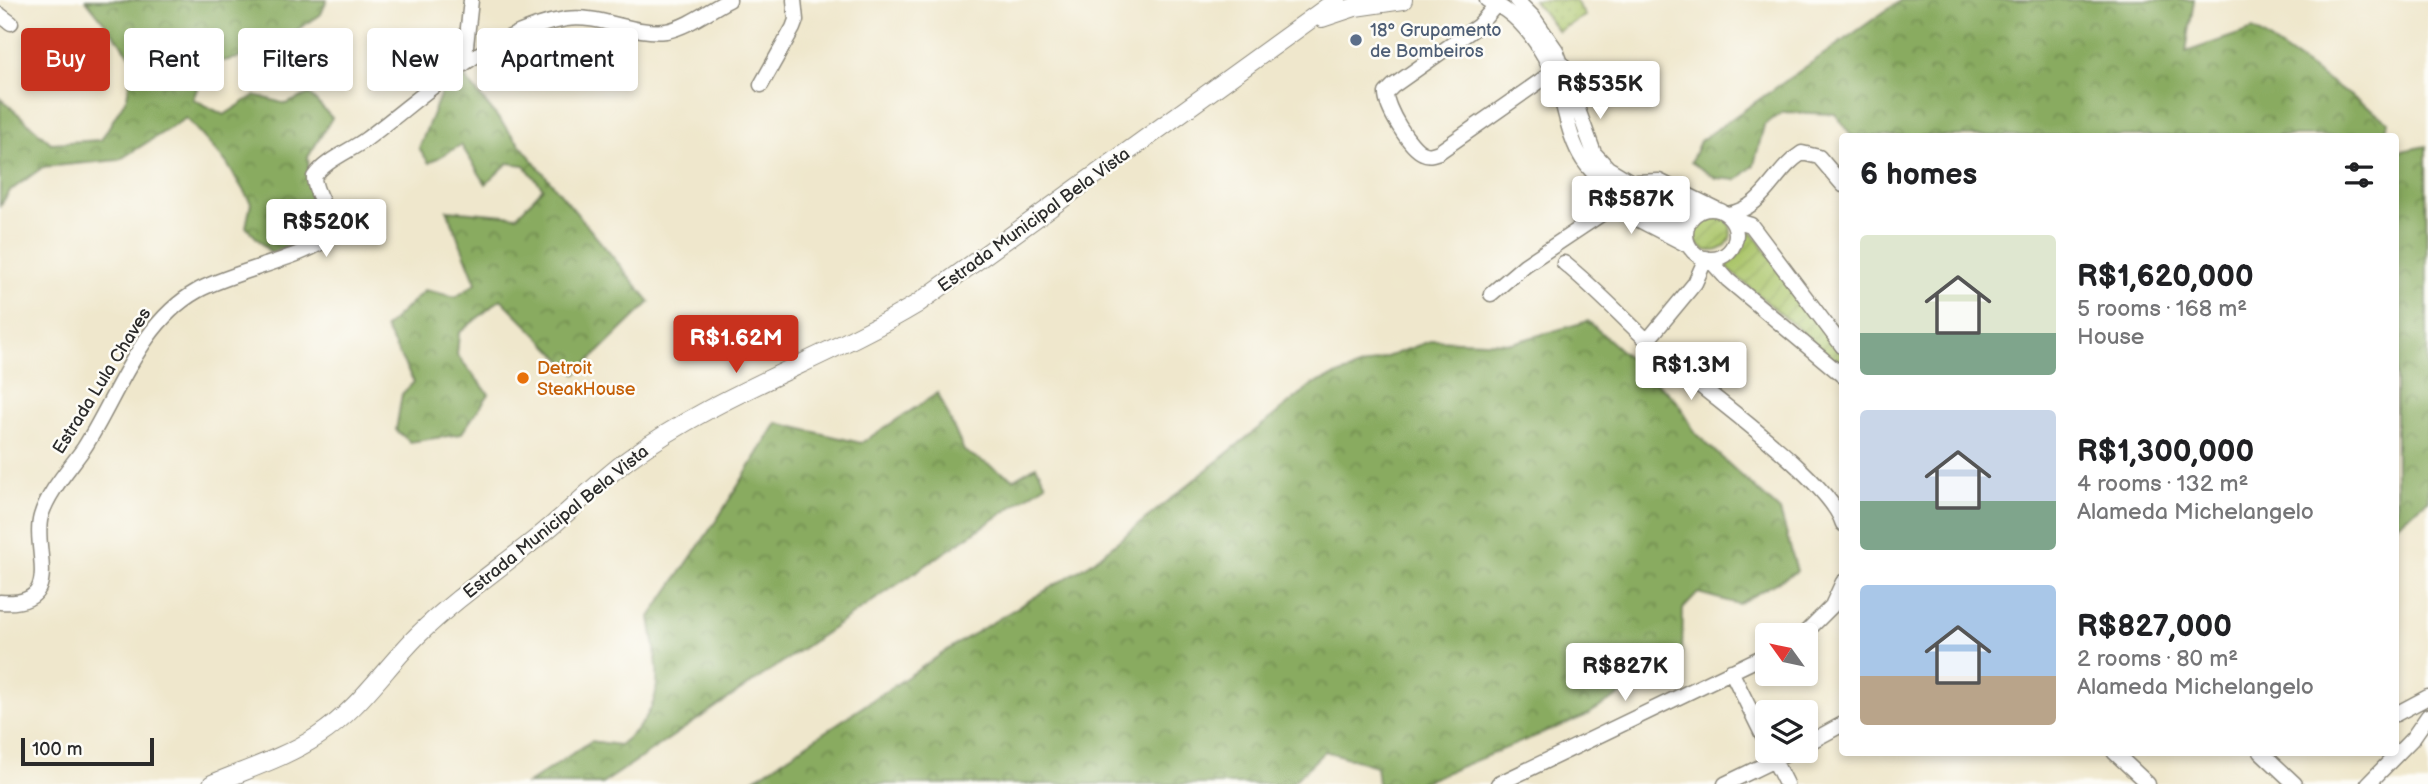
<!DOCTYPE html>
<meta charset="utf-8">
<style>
:root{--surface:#fff;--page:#f6f6f6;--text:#202124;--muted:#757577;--accent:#c8321e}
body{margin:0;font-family:"Balsamiq Sans",sans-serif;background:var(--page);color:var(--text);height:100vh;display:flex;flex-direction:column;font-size:26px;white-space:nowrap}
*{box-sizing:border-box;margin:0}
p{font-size:23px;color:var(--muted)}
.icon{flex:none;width:38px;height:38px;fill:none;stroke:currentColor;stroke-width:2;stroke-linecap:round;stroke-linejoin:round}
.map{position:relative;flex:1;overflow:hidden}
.details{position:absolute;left:1839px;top:133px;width:560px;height:623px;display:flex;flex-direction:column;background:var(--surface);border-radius:7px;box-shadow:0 4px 10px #0003}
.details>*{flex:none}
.banner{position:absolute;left:21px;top:28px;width:665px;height:63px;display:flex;gap:14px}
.needle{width:46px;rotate:303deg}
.fabs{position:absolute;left:1755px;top:623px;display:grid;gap:14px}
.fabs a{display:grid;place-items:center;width:63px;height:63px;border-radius:7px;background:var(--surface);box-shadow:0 4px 10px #0003;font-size:35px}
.scale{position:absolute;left:21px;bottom:18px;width:133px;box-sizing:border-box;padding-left:7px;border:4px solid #2b2b2b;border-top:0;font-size:19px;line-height:24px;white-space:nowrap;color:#2b2b2b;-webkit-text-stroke:5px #fdfcf7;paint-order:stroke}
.price{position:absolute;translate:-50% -60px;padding:0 16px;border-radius:7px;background:#fff;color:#222;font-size:23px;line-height:46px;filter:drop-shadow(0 2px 4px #0008)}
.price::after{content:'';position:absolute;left:50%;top:42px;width:21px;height:16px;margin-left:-10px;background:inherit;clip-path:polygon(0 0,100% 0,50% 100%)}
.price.current{background:var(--accent);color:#fff}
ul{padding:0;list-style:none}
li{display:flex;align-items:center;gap:21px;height:175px;padding:0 21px}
li span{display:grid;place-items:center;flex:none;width:196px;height:140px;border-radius:7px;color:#555}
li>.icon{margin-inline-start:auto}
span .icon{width:84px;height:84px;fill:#fffc;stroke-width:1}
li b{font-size:30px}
h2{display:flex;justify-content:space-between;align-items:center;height:84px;padding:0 21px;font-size:30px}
.chip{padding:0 24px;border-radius:7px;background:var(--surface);box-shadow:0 4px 10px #0003;font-size:24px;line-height:63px}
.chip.current{background:var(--accent);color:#fff}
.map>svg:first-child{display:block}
</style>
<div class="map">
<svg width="2428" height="784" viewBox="0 0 2428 784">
<defs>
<pattern id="grass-dots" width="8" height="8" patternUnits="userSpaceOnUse" patternTransform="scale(1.75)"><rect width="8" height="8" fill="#acc66c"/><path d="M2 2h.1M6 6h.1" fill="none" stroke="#94aa5e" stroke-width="1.8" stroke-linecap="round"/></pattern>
<pattern id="forest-crowns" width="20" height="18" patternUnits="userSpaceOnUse" patternTransform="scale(1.75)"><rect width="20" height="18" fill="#89ab60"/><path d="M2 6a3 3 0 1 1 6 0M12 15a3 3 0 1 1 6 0" fill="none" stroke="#708b4f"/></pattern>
<pattern id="garden-furrows" width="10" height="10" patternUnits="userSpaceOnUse" patternTransform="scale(1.75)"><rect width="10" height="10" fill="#acc66c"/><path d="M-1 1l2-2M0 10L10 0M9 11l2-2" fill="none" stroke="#94aa5e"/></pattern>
</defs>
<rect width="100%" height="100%" fill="#fdfcf7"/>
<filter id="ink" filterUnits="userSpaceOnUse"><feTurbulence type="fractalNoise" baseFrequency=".0143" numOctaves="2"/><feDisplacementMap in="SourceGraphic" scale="14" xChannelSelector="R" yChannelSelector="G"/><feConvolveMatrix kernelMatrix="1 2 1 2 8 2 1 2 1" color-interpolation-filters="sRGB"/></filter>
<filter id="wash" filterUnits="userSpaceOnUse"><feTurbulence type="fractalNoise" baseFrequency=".00686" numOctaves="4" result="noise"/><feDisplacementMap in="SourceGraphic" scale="28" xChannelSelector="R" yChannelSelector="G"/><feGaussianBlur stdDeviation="1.57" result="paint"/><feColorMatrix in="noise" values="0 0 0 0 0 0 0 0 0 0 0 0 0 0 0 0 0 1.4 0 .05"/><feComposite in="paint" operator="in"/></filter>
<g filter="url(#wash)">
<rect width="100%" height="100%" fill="#efe7cc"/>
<path fill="url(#grass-dots)" stroke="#6c784c" stroke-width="2" d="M1533,0h42l10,16 -27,15z"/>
<path fill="url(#forest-crowns)" stroke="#5a6b46" stroke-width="2" d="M86,0h241l-6,14 -61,40 -53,10 -14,35 31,16 31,-20 31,9 23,-10 23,24 -24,39 5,77 -42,19 -25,-26 5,-24 -25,-41 -40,-44 -67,42 -76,7 -33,24 -10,15v-108l51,45 50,-3 26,-43 7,-37z
M1901,0h293l-8,52 67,-23 136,93 -6,14h-531l-17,-22 -52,-2 -19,13 -10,40 -17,15 -21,-2 -25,-16 9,-21z
M465,78l185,224 -74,72 -75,-75 -42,34 -2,22 32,39 -28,40 -51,8 -14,-12 6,-36 12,-12 -29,-54 40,-38 31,7 20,-14 -29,-73 70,6 26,-28 -19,-23 -16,-2 -22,21 -25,-39 -32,18 -10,-15 24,-60z
M2426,146l2,354 -32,25v-373z
M1588,321l89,80 19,33 84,77 17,60 -59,33 -40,-11 -15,16 -1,48 -97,59 -167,68h-40l-2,-18 -51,-15 -34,33h-544l208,-139 136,-82 222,-179 120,-44 79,3z
M938,393l26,58 50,28 22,-13 10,18 -444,300h-75l64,-43 28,4c51,-38 39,-73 31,-128l68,-99 59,-95 84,20z"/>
<path fill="url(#garden-furrows)" stroke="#6c784c" stroke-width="2" d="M1693 232a19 19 0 1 1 38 0a19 19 0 1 1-38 0Z
M1746,230l5,1 92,123v13l-114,-97 -3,-7 11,-8z"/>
</g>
<g filter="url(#ink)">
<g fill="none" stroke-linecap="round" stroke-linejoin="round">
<defs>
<path id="minor" d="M1487,0c41,17 65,63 76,105 5,19 9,38 20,55 13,19 33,33 51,45l11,-1 4,-6v-10l-6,-6 -10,1
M1516,0l17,17 23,33 38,103 14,15 25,15
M1497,4l-19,22 -85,60 -7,7c-1,14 24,55 37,60 6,3 10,1 16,-1l124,-87
M0,15l11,8
M464,64l7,-64
M761,85l32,-57 3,-8 -2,-20
M1636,182l23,-1 59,29
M1649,188l49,25
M1617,201l22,19 50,26
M1641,205l45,26
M1686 234a25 25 0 1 1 50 0a25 25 0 1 1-50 0Z
M1728,214c37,-6 45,-43 74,-61l17,4 24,28
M1731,219l20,6 92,122
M1709,259l19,21 115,96
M1564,263c36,29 67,64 102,95 40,35 164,122 177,166
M1491,294l34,-29 102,-68
M1647,341l48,-58 11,-25
M0,602c67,5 31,-53 41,-86 7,-24 29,-48 43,-68 34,-53 56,-125 113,-157 31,-18 113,-35 133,-55 7,-19 -16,-39 -16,-59 10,-16 36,-26 51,-37 61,-45 123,-109 201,-121 34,-5 67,16 100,12 22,-4 43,-21 63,-31
M1803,635l29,-29 11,-24
M1731,671l37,75
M2396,714l32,-17
M1806,744l37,-20
M2114,752l34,32
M2261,752l34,32
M1771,754l15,30
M1498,784l270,-130
M1725,784l68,-33
M2368,784l44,-45 16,-23"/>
<path id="major" d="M1322,18l33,-11 48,-7
M212,784c36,-15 74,-27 106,-48 41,-27 66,-67 100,-101 37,-36 79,-65 119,-97 32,-25 59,-55 92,-79 88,-65 195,-99 288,-155l420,-304"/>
</defs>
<use href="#minor" stroke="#8d897c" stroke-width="17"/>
<use href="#major" stroke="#8d897c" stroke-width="20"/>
<use href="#minor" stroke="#fff" stroke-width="14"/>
<use href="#major" stroke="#fff" stroke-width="18"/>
</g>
</g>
<circle fill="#5c6f8a" stroke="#fdfcf7" stroke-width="2.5" cx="1356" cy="40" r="7"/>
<circle fill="#e8710a" stroke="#fdfcf7" stroke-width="2.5" cx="523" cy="378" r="7"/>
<g text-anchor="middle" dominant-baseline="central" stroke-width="5" stroke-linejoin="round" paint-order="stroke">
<g font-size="18" fill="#4e5e75" stroke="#fdfcf7" text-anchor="start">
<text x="1370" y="30">18º Grupamento<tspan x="1370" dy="21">de Bombeiros</tspan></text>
</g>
<g font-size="18" fill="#2b2b2b" stroke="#fdfcf7">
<text transform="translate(1034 220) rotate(-36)">Estrada Municipal Bela Vista</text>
<text transform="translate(102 381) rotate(-58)">Estrada Lula Chaves</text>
<text transform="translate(556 522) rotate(-39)">Estrada Municipal Bela Vista</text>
</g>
<g font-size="18" fill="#c56008" stroke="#fdfcf7" text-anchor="start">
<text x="537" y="368">Detroit<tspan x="537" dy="21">SteakHouse</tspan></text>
</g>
</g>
</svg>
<div class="fabs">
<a><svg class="needle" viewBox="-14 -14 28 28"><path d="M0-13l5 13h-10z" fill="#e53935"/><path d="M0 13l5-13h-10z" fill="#757577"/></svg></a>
<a><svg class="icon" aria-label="layers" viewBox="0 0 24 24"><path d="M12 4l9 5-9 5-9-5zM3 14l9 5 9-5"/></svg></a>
</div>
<div class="scale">100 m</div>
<b class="price" style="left:1600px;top:121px">R$535K</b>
<b class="price" style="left:1631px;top:236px">R$587K</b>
<b class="price" style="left:326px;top:259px">R$520K</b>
<b class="price current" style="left:736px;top:375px">R$1.62M</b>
<b class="price" style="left:1691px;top:402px">R$1.3M</b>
<b class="price" style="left:1625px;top:703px">R$827K</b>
<div class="banner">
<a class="chip current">Buy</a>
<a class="chip">Rent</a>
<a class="chip">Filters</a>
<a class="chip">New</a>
<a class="chip">Apartment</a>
</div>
<section class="details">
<h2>6 homes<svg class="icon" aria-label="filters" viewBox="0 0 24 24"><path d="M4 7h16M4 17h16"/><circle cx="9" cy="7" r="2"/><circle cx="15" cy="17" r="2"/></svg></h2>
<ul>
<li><span style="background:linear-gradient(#dfe7d0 70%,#7fa58c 0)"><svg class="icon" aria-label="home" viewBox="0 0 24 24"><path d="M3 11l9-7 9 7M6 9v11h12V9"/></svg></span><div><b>R$1,620,000</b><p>5 rooms · 168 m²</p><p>House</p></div></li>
<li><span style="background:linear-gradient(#c9d6e8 65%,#7fa58c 0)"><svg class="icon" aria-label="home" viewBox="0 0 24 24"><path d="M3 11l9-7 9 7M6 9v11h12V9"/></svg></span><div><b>R$1,300,000</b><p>4 rooms · 132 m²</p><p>Alameda Michelangelo</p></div></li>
<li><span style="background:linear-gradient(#a9c7e8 65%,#b9a48a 0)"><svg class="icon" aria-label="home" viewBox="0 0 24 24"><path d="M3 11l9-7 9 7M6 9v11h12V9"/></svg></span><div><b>R$827,000</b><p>2 rooms · 80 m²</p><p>Alameda Michelangelo</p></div></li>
</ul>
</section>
</div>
